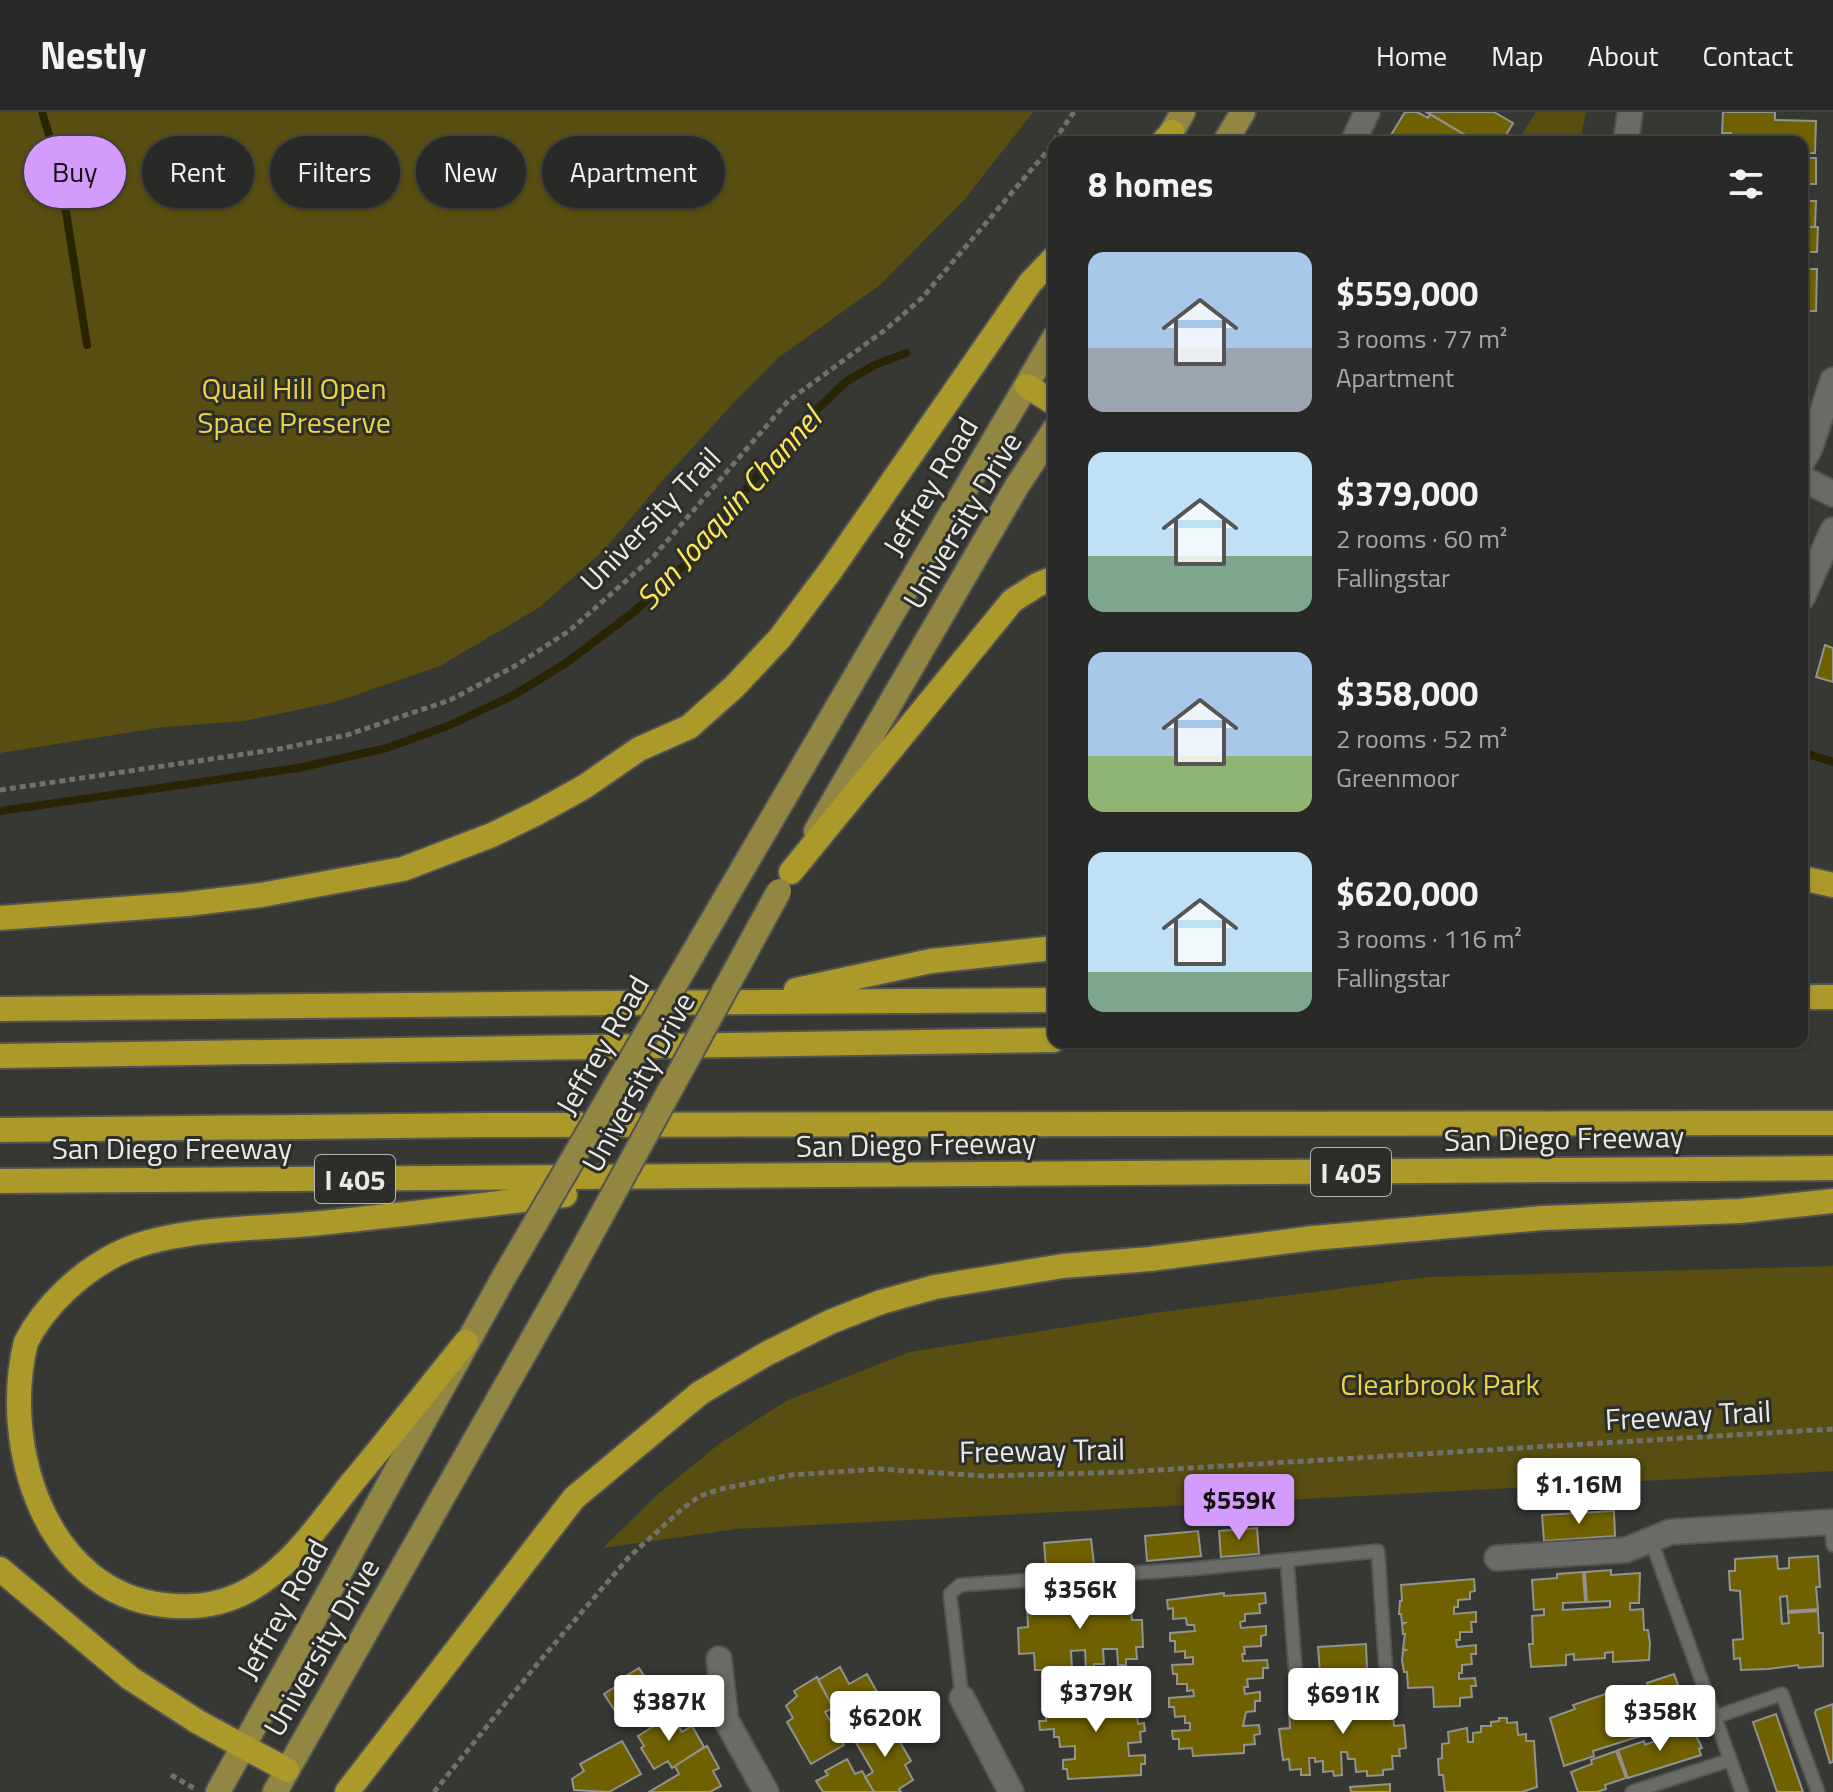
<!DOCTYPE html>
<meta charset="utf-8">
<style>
:root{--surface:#292927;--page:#31312f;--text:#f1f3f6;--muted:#a5a6a7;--line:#454544;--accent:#d39cfc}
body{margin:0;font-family:"Titillium Web",sans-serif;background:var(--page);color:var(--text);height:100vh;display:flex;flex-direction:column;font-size:30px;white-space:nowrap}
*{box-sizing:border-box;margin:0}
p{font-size:26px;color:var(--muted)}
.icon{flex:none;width:44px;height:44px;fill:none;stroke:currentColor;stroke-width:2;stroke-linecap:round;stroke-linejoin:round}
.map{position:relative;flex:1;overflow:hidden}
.side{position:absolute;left:1048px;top:24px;width:760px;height:912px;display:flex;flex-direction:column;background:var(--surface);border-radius:16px;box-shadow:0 2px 6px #0004,0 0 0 2px var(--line)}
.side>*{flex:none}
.top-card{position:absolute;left:24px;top:24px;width:760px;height:72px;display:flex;gap:16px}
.price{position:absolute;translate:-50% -68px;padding:0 18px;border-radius:8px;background:#fff;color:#222;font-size:26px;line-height:52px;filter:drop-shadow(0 2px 4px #0008)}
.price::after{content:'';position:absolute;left:50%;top:48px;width:24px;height:18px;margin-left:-12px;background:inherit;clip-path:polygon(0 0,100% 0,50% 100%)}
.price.selected{background:var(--accent);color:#111}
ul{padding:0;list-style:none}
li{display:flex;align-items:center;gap:24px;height:200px;padding:0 40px}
li span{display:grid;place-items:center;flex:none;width:224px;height:160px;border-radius:16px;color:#555}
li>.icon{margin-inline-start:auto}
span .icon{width:96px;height:96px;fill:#fffc;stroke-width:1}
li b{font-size:34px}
h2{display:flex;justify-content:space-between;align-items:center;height:96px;padding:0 40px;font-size:34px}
.pill{padding:0 28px;border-radius:36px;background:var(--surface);box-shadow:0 2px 6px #0004,0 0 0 2px var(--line);font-size:28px;line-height:72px}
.pill.selected{background:var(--accent);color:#111}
header{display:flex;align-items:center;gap:48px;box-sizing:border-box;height:112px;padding:0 40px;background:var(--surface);border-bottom:2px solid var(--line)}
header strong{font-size:38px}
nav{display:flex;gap:44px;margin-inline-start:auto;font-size:28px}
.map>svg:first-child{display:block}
</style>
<header>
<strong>Nestly</strong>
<nav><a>Home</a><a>Map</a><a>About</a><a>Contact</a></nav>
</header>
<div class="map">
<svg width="1833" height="1680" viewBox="0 0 1833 1680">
<rect width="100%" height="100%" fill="#373734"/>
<path fill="#584e11" d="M0,0h1033l-69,88 -84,85 -102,73 -39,39 -76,83 -58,69 -65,58 -100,59 -105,36 -91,19 -80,6 -164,26z
M1536,0h50l-6,30h-63z
M1833,1154v205l-1096,58 -134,19 55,-54 61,-50 67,-43 123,-49 245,-39 274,-36z"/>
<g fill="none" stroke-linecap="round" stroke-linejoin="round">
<path stroke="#2a2402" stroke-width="8" d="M42,0l17,55 28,178
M1802,640l31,10
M0,699l298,-43 89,-20 63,-23 64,-30 52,-32 69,-52 50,-47 109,-133 53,-50 28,-16 31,-12"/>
</g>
<path fill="#6f6100" stroke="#92928f" stroke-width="2" d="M1405,0h12l11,6 2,-4 47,28h-74l-12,-7z
M1426,0h68l19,11 -11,19h-25z
M1723,0h52v8l41,1 -1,32h-13v-11h-72l1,-9h-9z
M1802,46h14v26h-14z
M1802,89h14l-1,26h-13z
M1802,115h16l-1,25h-15z
M1802,157h15l-1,42h-8l-1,45h-5z
M1825,533l8,3v34l-17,-5z
M1614,1399l1,25 -71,5 -2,-26z
M1257,1416l2,26 -38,3 -2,-26z
M1198,1419l3,25 -54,5 -2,-25z
M1091,1427l3,25 -48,4 -2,-25z
M1777,1444l1,13 11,-1v-10l29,-2 2,31h-4l2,22 -30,2 -1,-15 -7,1 2,27 7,-1 -1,-10 30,-2 1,22h4v33l-24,2 -1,-3 -30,4 -27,1 -1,-12 -6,1 -1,-19 10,-1 -3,-48 -10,-1 -1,-19h6v-12z
M1611,1458v5l29,-2 -1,30h-9v7l13,-1 1,21h4l2,13 -1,17 -36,2v-10l-8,1v5l-31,2v-6l-8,1v10l-35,2 -2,-23h4l-1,-28 12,-1v-6l-10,1 -2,-30 25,-2v-4l26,-2 2,30 -22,1v7l47,-3v-6l-23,1 -2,-30z
M1474,1467l1,12 -5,1v7l-12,1v7h-4v7l22,-2v10h-5l1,10h-12v8h-4l1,7 19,-2v9h-5l1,10 -10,1v8h-3v6l16,-1 1,8h-5l1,11 -12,1v8l-26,1 -1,-20 -25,1 -1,-16h-3l-2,-12 1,-9 3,-1 -3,-1 2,-15h-2l-1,-9 3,-2h-3l-1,-9h-2l1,-13h2l-1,-16z
M1224,1481v3l41,-3 1,10 -7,1 1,9 -15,1v7l-5,1 1,6 25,-2v9l-5,1v10l-17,1 1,7h-3l1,7 24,-1 1,8h-5v10l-16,1 1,8h-4l1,7 15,-2v9h-5v10l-9,1 -3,14 16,-1 1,9 -6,1 1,9 -11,1v8l-51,3 -1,-8 -13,1v-10h-6l-1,-8 18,-1v-7h-5v-7l-10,1 -1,-10h-5v-9l25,-2 -1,-6 -6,1v-7h-10v-10h-4l-1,-9 21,-1v-7l-8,1v-7l-10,1v-11h-5v-8l25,-2 -1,-6h-7l-1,-7 -13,1v-11l-5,1 -1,-9z
M1114,1482v3h16l2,23h10l1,27h-7l1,12h-11v6h-8l-1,-16h-14l1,15h-10v6h-8l-1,-20 -14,1 1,17 -11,1v4l-16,2v-5h-10l-1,-17 -15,1 -1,-26 10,-1 -1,-24 17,-1v-4l48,1v-4z
M1366,1532l1,26 -47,3 -2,-26z
M840,1555l9,17 18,-10 10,18 -5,3 7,11v3l-22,12 -1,-2 -13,7 -25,-46z
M639,1556l11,17 10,-6 13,22 -42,25 -6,-10 -5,3 -16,-25 17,-11 -2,-3z
M1674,1562l17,46 -98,31 1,5 -30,10 -14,-48 25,-9 -2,-4 50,-17 5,9 15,-5 1,3 6,-2 -3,-10z
M817,1565l16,31 -8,4 19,33 -33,19 -24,-42 6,-4 -7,-12 11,-10 -3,-5z
M1084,1578h8v3l23,-2v8l9,-1 1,7h8v10h4l1,9 6,-1 1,8 -5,1 1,10 -13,1 1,13 16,-1v9h-4v11l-73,4 -1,-10h-4v-9l12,-1v-13l-15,1 -1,-10h-5v-8l-14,1 -1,-9h7l-1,-18 17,-1v-7l22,-1z
M1370,1586l6,1v3l16,-1 2,25 10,-1 2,23 -7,1 1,7h-8l1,13 -10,1v5l-16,1v-5l-11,1 -1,-13h-7l-1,-7h-6l1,23 -8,1 -1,-5 -10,1v-11l-8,1v-4h-6l1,17h-9v-6l-11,1 -1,-11 -6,1 -4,-31 11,-1 -1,-20 17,-1v-3l11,-3 10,1v4l11,-4v3l14,-3v2l2,-3z
M1833,1592v58l-3,1 -15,-50 1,-3z
M1776,1602l27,78h-26l-24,-70z
M672,1604l10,16 10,-6 12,21 -32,21 -4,-7 -14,8 -13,-21 3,-2 -6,-10 16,-10 -2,-2 6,-3 1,2z
M1499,1606h8v5l10,-1 1,13 8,-1v7h8l3,46 -15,5h-77l-2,-17h-4l-1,-16 4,-1v-14l7,-1 -1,-11 19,-4 1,14h5v-9l8,-1v-6h10v-4l8,-1z
M887,1608l24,41 -6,4 8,15 -14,9 2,3h-27l-9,-15 8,-5 -19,-33z
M1692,1615l10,21 -3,1 2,6 -73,23 -10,-28 26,-9 1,4z
M622,1629l19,33 -32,18 -35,-2 -2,-11 12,-8 -4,-7z
M707,1634l12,22 -6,3 8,15 -11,6h-61l30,-18 -4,-8z
M1616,1639l10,27 -21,7 1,4 -9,3h-19l-7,-20 21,-8 -1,-4z
M847,1647l8,15 7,-3 12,21h-51l-7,-11 12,-6 -3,-4z
M1390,1672v8h-39l-1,-5z"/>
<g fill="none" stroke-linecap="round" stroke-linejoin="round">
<defs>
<path id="service" d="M1831,1410l2,23
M1651,1428l91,252
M962,1586l-12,-104 10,-9 231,-16 187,-18 8,122 -11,15 -78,3 -10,-131
M1715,1605l67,-23 36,98
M1632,1680l98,-32"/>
<path id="minor" d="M1353,30l14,-30
M1802,350l8,-14 23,-68
M1802,486l31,-68
M1497,1446l129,-8 44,-18 163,-10
M719,1547l7,61 40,72
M962,1586l49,94"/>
<path id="tertiary" d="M1626,30l4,-30
M1802,366l31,16"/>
<path id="primary" d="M1166,30l17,-30
M1225,30l18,-30
M816,719l201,-345 37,-56
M729,780l325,-554
M218,1680l283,-510
M275,1680l290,-510"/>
<path id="motorway" d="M1163,30l9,-10
M1027,274l27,17
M791,760l221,-271 25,-16 17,-7
M1802,766l31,7
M0,806l187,-14 74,-9 142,-26 89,-34 45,-22 47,-26 55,-38 50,-22 45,-40 46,-49 51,-68 199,-287 24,-25
M796,878l135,-29 123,-13
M1802,885h31
M0,897c351,-2 703,-9 1054,-9
M0,944l1054,-16
M0,1018l487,-5 1346,-2
M0,1069l1833,-13
M466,1230c-38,47 -76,95 -115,142 -30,38 -59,82 -102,106 -27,15 -54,19 -85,15 -118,-13 -164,-158 -138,-263 19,-37 55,-70 91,-88 50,-26 136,-25 193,-30 85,-8 170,-19 255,-29
M0,1457l130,109 68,44 89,48
M347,1680l227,-294 126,-105 66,-39 64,-32 51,-20 54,-15 128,-21 87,-7 163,-21 230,-20 197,-7 93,-10"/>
</defs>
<use href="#service" stroke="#535351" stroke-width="16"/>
<use href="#minor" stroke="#535351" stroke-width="28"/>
<use href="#tertiary" stroke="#535351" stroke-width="28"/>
<use href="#primary" stroke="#535351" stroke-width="28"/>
<use href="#motorway" stroke="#535351" stroke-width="28"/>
<path stroke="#70706d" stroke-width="5" stroke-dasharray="6 4" stroke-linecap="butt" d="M0,678l279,-41 68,-14 103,-35 65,-34 54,-35 85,-75 134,-155 97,-71 37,-32 122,-143 30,-43
M171,1663l26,15
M434,1680l104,-129 91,-106 53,-48 18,-13 21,-7 70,-14 88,-6 106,7 140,-4 708,-43"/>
<use href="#service" stroke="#6a6a67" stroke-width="12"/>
<use href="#minor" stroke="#6a6a67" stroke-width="24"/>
<use href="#tertiary" stroke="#6a6a67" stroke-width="24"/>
<use href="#primary" stroke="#918642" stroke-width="24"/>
<use href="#motorway" stroke="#ab992a" stroke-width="24"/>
<defs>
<path id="primary-bridge" d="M501,1170l228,-390
M565,1170l214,-391"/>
</defs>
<use href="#primary-bridge" stroke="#535351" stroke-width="28" stroke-linecap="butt"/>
<use href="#primary-bridge" stroke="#918642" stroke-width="24"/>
</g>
<g text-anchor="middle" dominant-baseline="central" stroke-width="6" stroke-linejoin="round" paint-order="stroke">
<g fill="#2d2d2a" stroke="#b1b1ae" stroke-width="2">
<rect x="1311" y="1036" width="80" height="48" rx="6"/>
<rect x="315" y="1043" width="80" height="48" rx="6"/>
</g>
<g font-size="28" font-weight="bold" fill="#e9e9e7">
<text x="1351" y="1060">I 405</text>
<text x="355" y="1067">I 405</text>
</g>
<g font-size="30" fill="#ebd341" stroke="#2d2d2a">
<text x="294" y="276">Quail Hill Open<tspan x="294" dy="34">Space Preserve</tspan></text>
<text x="1440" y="1272">Clearbrook Park</text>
</g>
<g font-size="30" fill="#e9e9e7" stroke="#2d2d2a">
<text transform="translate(930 374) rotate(-59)">Jeffrey Road</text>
<text transform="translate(650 407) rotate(-46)">University Trail</text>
<text transform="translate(962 408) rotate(-59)">University Drive</text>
<text transform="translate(602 933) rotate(-60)">Jeffrey Road</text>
<text transform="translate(638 970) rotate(-61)">University Drive</text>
<text transform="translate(1564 1026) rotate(-1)">San Diego Freeway</text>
<text transform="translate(916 1032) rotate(-1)">San Diego Freeway</text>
<text x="172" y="1036">San Diego Freeway</text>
<text transform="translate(1688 1303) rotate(-3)">Freeway Trail</text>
<text transform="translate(1042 1338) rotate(-1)">Freeway Trail</text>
<text transform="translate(282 1497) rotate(-61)">Jeffrey Road</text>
<text transform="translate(321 1535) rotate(-60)">University Drive</text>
</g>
<g font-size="32" font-style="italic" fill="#fee658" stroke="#2d2d2a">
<text transform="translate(728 396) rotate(-48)">San Joaquin Channel</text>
</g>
</g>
</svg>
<b class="price" style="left:1579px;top:1414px">$1.16M</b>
<b class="price selected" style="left:1239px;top:1430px">$559K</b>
<b class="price" style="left:1080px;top:1519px">$356K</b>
<b class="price" style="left:1096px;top:1622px">$379K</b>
<b class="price" style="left:1343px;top:1624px">$691K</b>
<b class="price" style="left:669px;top:1631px">$387K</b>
<b class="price" style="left:1660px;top:1641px">$358K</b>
<b class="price" style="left:885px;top:1647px">$620K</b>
<div class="top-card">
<a class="pill selected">Buy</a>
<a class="pill">Rent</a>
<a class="pill">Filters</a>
<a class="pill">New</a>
<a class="pill">Apartment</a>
</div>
<section class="side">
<h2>8 homes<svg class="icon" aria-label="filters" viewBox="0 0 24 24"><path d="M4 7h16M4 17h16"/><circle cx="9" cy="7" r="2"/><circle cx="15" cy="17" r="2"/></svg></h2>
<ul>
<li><span style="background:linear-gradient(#a9c7e8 60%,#9aa5b1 0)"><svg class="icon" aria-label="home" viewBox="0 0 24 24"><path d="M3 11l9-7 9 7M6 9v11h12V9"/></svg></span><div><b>$559,000</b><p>3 rooms · 77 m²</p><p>Apartment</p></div></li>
<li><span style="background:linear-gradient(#bfe0f5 65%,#7fa58c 0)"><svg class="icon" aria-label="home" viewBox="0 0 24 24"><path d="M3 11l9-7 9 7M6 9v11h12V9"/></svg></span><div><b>$379,000</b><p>2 rooms · 60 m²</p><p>Fallingstar</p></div></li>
<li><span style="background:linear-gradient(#a9c7e8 65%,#8fb573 0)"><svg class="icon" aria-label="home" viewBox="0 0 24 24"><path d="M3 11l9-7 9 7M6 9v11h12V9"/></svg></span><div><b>$358,000</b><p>2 rooms · 52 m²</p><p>Greenmoor</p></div></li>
<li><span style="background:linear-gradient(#bfe0f5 75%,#7fa58c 0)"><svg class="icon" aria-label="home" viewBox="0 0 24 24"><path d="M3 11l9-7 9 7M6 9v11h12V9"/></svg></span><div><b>$620,000</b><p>3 rooms · 116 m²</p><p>Fallingstar</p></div></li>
</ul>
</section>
</div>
